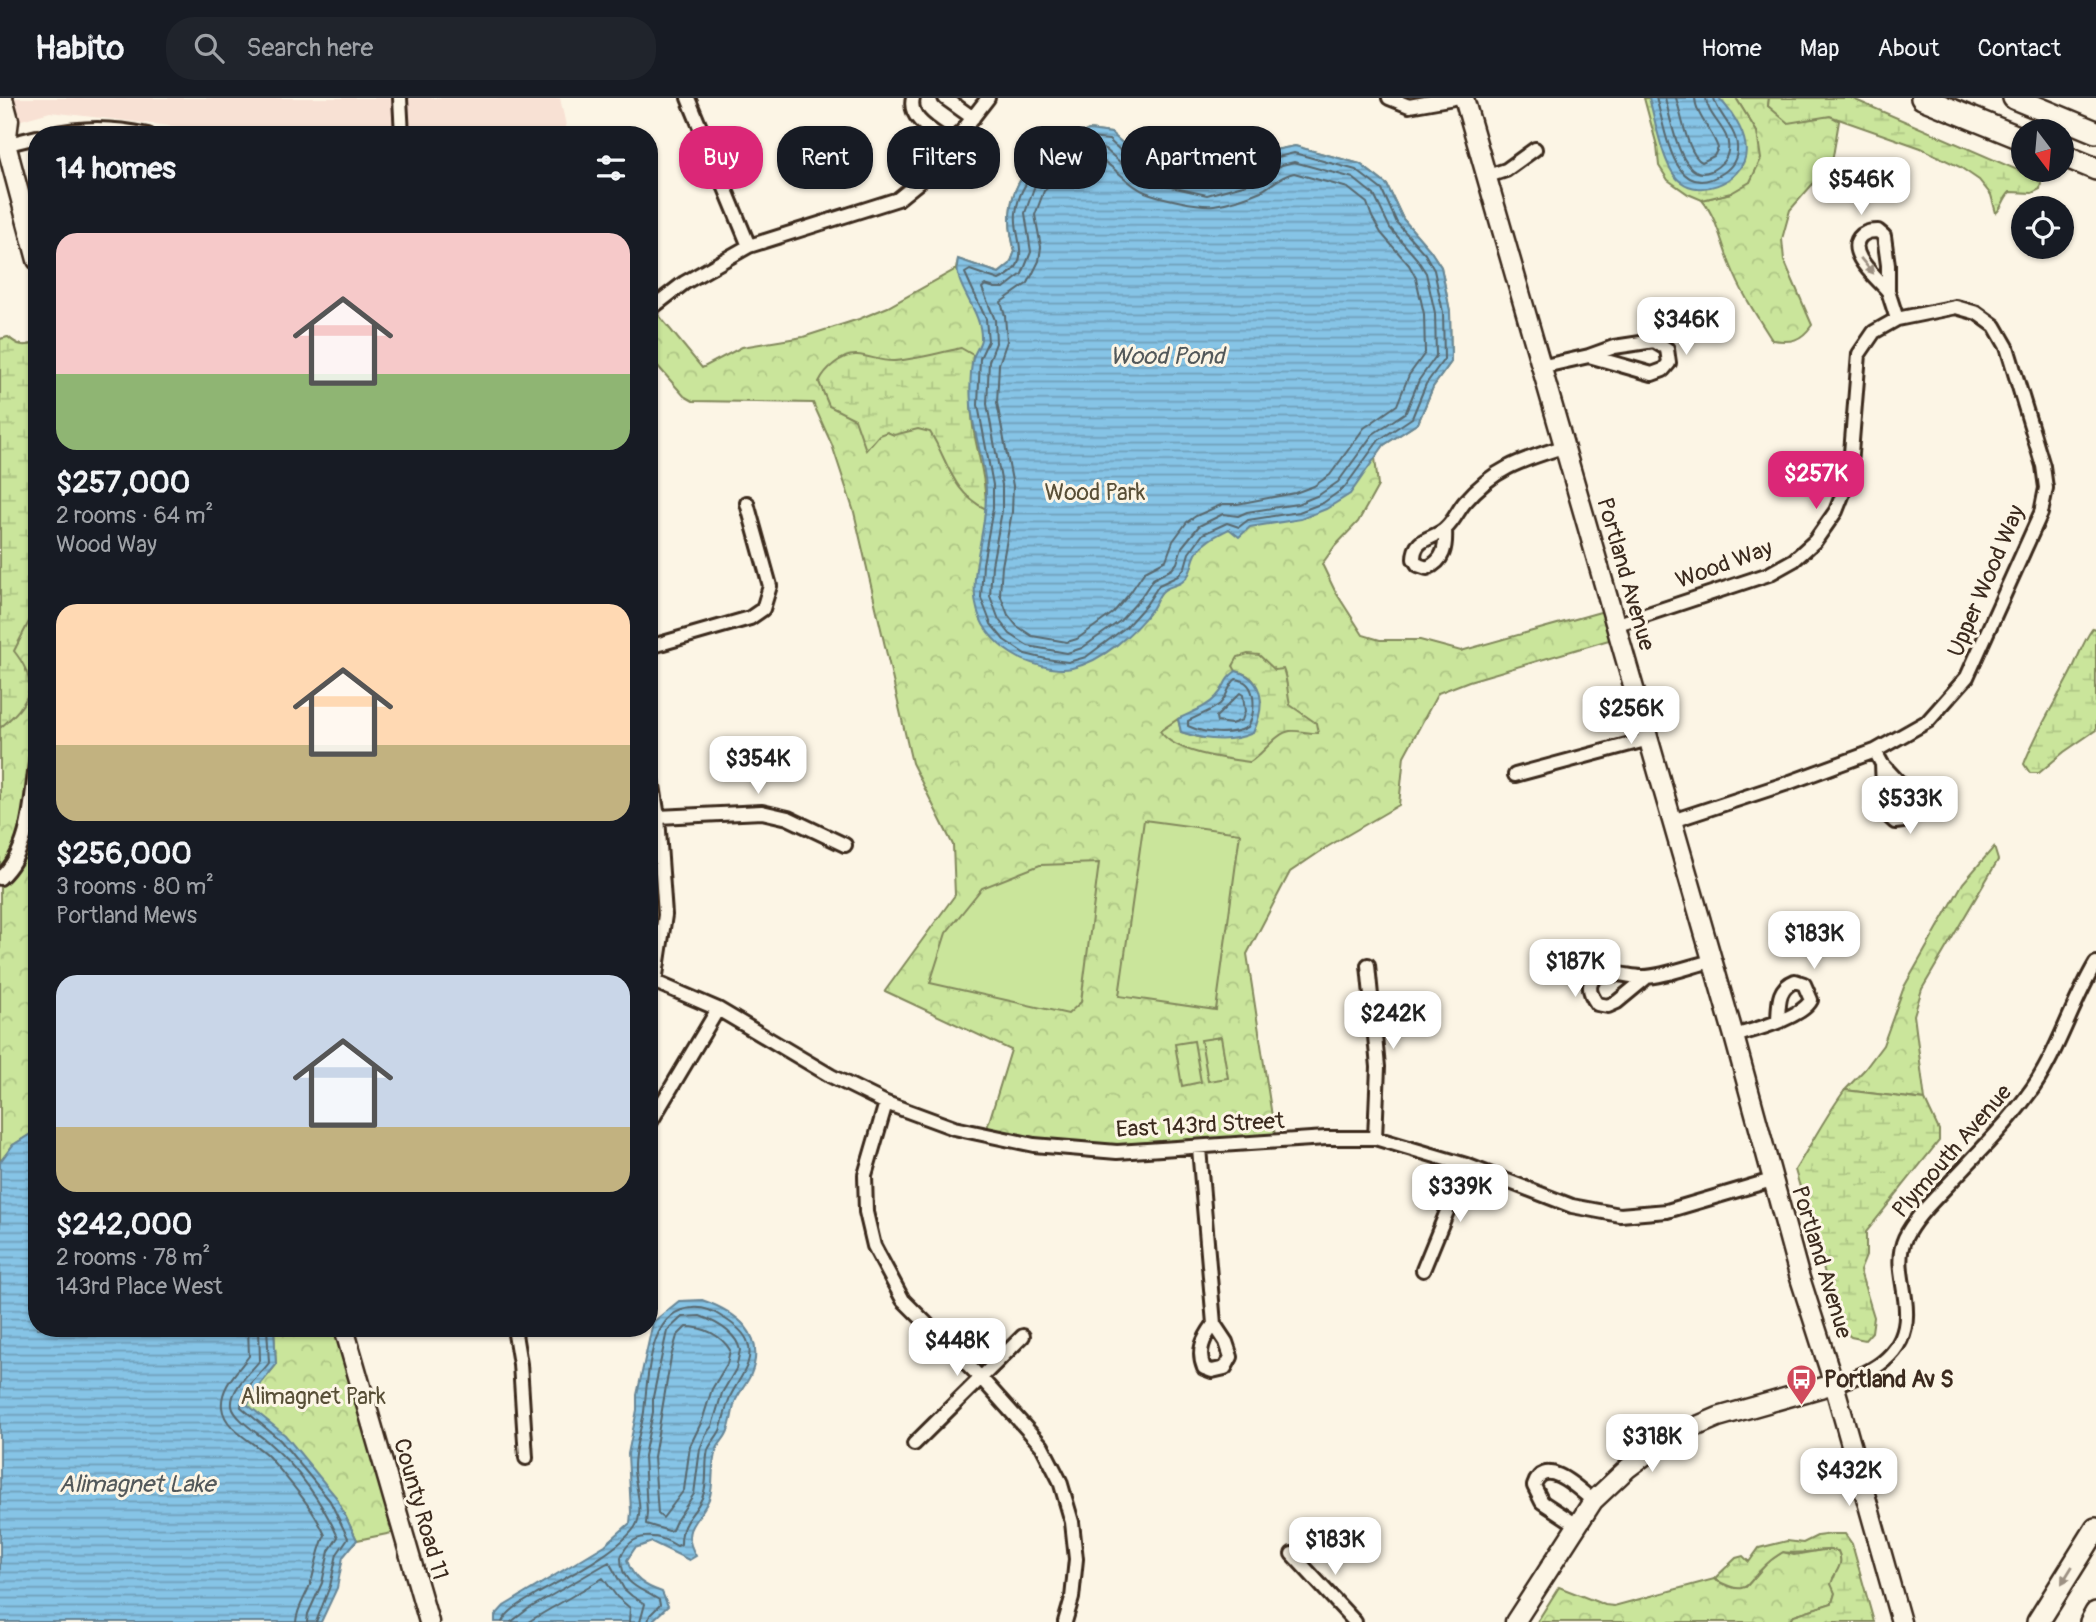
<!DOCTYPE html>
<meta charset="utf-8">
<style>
:root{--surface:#171b24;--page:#20242c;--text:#f1f3f6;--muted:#9ea1a6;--line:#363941;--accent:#db2777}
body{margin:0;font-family:Pangolin,sans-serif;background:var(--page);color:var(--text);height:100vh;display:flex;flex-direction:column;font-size:26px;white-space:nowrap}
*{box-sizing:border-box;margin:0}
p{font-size:23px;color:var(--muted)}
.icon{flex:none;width:38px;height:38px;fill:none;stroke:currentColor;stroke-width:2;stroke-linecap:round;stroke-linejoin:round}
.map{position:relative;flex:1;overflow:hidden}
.side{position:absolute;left:28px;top:28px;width:630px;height:1211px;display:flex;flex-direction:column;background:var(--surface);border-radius:28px;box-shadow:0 2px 5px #0004}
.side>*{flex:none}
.banner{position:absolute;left:679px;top:28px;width:665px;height:63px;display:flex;gap:14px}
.needle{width:46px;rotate:164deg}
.fabs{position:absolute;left:2011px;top:21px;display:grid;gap:14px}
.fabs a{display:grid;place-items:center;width:63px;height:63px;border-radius:50%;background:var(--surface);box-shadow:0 2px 5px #0004;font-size:35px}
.price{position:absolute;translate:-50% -60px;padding:0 16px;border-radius:14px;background:#fff;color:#222;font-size:23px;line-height:46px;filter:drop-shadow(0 2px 4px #0008)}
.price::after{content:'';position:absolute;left:50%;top:42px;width:21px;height:16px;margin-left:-10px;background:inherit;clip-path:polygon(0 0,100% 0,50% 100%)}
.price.active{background:var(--accent);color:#fff}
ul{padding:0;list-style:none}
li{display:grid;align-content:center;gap:14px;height:371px;padding:0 28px}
li span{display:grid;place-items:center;height:217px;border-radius:21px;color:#555}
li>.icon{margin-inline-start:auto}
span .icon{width:126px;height:126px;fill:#fffc;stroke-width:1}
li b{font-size:30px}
h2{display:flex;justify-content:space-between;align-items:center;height:84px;padding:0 28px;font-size:30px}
.pill{padding:0 24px;border-radius:28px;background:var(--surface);box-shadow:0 2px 5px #0004;font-size:24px;line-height:63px}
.pill.active{background:var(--accent);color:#fff}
header{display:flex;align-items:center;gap:42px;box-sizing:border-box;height:98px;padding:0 35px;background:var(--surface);border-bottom:2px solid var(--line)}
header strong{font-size:33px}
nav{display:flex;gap:38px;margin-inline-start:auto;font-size:24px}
.search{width:490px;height:63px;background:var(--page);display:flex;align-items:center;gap:18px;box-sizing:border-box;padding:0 24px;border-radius:28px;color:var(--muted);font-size:26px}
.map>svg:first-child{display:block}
</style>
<header>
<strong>Habito</strong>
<div class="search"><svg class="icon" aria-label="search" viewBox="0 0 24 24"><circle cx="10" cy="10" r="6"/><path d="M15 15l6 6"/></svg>Search here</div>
<nav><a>Home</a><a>Map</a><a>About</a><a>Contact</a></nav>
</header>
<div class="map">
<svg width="2096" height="1524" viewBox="0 0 2096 1524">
<defs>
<pattern id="forest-crowns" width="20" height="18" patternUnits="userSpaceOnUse" patternTransform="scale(1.75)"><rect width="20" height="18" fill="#cae59b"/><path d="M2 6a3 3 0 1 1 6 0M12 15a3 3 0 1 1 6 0" fill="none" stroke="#aec585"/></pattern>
<pattern id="wetland-marsh" width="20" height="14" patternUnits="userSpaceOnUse" patternTransform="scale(1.75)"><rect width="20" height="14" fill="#cae59b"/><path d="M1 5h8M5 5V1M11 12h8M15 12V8" fill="none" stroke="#aec585"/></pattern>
<pattern id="water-rules" width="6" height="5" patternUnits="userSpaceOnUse" patternTransform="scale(1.75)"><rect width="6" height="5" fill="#86c4e6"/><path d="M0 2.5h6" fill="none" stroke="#6f9fba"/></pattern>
</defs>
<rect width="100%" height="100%" fill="#fcf5e5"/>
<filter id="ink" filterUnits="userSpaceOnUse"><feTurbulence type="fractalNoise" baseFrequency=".0143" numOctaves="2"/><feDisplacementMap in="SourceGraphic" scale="14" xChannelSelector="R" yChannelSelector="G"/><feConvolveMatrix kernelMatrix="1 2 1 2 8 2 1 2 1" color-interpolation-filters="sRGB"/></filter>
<g filter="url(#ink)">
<path fill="#f8e1d4" d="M0,0h560l8,37 -328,-1 -190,-22 -50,14z"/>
<path fill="url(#forest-crowns)" stroke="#82885c" stroke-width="2" d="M1736,0h33l-1,8 37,13 25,-3 9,5 -7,41 -42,48 -8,29 2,21 28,65c-11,16 -21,18 -40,15 -16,-25 -31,-48 -42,-76 -9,-22 -13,-46 -28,-64l29,-7 26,-61z
M1089,32l22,3 27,24 17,11 55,11 39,-11 26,-18 20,-4 65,18 27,21 16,34 27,31 11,17 9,44 1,51 -18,25 -15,36 -34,22 -9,12 3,29 -20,36 -23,24 -13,18 13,27 28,44 17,5h40l41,11 150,-42 8,28 -150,44 -31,12 -34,63 -5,49 -72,42 -37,25 -43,82 29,188 -159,10 -132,-17 26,-85 -126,-59 70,-96 -2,-50 -41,-82 -58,-251 -22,-67 -19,-42 -120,-2 -9,-5 -35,-40v-46l3,-3 50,61 40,-21 61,-10 56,-18 29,-12 68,-38 2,-10 41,14 11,-9 5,-13c-19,-65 18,-98 74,-121z
M8,239c11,9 15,10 29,6v787l-24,15 -13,17v-823z
M1994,749l4,13 -76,129 -8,26 11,85 -80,-10 20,-21 18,-24 21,-58 59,-104z
M274,1230h70l58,203 -45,9 -21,-43 -89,-92 7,-13 22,-27z
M1828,1451l10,2c6,11 1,17 -5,27l2,15 -3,10 -38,12 -5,7h-252l22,-35 46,18 9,1 100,-27 10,5 22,3 22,-25 15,-10 11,3z"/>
<path fill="url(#wetland-marsh)" stroke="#82885c" stroke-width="2" d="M1644,0h92l21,34 4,27 -11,23 -19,11 -29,7 -14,-6 -20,-14 -9,-14 -2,-20z
M1769,0h82l183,79 7,6 -1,6 -8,4 -22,-1c-7,7 -7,15 -14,21l-5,-18 -12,-15 -19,-13 -39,-19 -91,-32 -42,7 -20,-17z
M8,239c10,9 15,10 29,6v263l-23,45c27,34 16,51 -14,77v-389z
M961,250l12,7c-3,25 -3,48 0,72 5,28 13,53 13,82 -35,-17 -37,-47 -56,-77l-12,-3 -24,6 -7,-3 -8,3 -13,15 -11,-31 -26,-13 -10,-24c6,-13 23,-28 38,-27 14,1 24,7 38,6 23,-2 44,-8 66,-13z
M2093,530l3,1v101l-32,22 -25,21h-9l-6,-9c12,-32 31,-61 47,-92 7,-14 12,-31 22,-44z
M1248,556l11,1 16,15 8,-1c5,12 4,24 7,36l26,18 2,10c-10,1 -18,-3 -28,-2 -14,2 -26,22 -40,31 -25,-3 -76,-9 -90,-31l18,-12 3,13 20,6 60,-36c-4,-18 -6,-26 -25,-31l-3,-5 5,-9z
M1845,992l80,10 14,30v11l-73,91v24l-6,15 14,46 -2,15 -7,8 -14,-3 -10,-8 -46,-159c17,-27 31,-55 50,-80z
M1832,1436h13l7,10 22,78h-85l5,-7 38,-12 3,-10 -4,-9c4,-13 14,-19 7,-33 -18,-4 -36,5 -55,1 -5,3 -10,6 -14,10 -25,20 -17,38 -55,17l22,-21 7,-2 6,6 10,-14 28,-7 16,2 14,-7z"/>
<path fill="#cae59b" stroke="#82885c" stroke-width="2" d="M1144,722l96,13 -24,177 -97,-14z
M1099,765l-18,139 -13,12 -138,-31 16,-50 36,-45 58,-23z
M1221,939l7,41 -20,3 -7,-41z
M1194,943l7,41 -19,4 -7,-42z"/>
<path fill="url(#water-rules)" stroke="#688696" stroke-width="2" d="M1649,0h70c13,14 33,42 25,63 -9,22 -43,36 -63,21 -18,-12 -26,-64 -32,-84z
M1089,32l22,3 27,24 17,11 55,11 39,-11 26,-18 20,-4 65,18 27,21 16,34 27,31 11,17 9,44 1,51 -18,25 -15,36 -34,22 -34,49 -24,15 -25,10 -51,8 -11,10 -10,-8c-14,7 -25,12 -33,25 -5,10 -4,21 -14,28 -5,4 -14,4 -19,9 -5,4 -7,13 -11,18 -18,24 -49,52 -80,59 -17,4 -46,-5 -60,-14 -67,-43 -23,-106 -26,-165 -1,-28 -13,-55 -15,-84 -1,-15 -1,-32 2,-47 2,-7 7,-12 8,-19 1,-31 -29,-52 -23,-80l41,14 11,-9 5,-13c-19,-65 18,-98 74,-121z
M1236,573c31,9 28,38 17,62 -23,10 -49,7 -72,-1l-3,-13c13,-7 28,-11 38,-22 11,-11 6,-16 20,-26z
M37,1032v198h237l2,37 -22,27 -6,13 37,30 51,62 21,43 -14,17 -6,31 -16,34h-321v-460l13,-17z
M702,1202c34,12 65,34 49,74 -4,10 -12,18 -16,28 -3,10 -4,23 -8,31 -3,7 -9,11 -11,18 -6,16 -1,33 -7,48 -11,25 -30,27 -13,57l-7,4 -37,-18 -17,6 -8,12c6,19 17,26 35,32l6,14 -17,16h-156v-6l9,-10 101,-61 25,-22 1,-11 -3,-58 9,-44v-15l16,-73 26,-21z"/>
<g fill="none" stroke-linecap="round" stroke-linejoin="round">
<path stroke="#59686e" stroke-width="2" d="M1656,0c10,31 17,108 67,75 9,-6 15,-15 14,-27 -1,-18 -21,-34 -23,-48
M1665,0c6,20 15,87 46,73 7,-4 16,-11 17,-20 4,-20 -21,-34 -22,-53
M1676,0c5,15 12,58 26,64l12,-6 4,-8c-6,-18 -22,-32 -23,-50
M1089,40l20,2 25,23 18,11 57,12 42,-12 27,-17 16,-4 62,17 26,20 15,33 28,31 9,16 9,42 1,47 -18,25 -14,34 -33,22 -35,48 -21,15 -24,9 -51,8 -9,7 -12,-4 -24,11 -14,19 -4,14 -7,9 -19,9 -13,20 -20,22 -40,30 -18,5 -22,-3 -21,-5 -21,-14 -13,-16 -10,-26 2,-34 10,-56v-23l-15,-80 2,-47 8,-17 -2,-22 -21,-46 5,-3 29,10c37,-17 14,-41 17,-67 4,-39 40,-62 73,-75z
M1090,49l15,2 24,21 19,12 59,13 47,-13 28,-17 12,-3 59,16 21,17 16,33 27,31 9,14 9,40 1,43 -17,24 -13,32 -33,22 -35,48 -19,13 -22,9 -50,8 -9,4 -15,-2 -24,12 -17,21 -5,16 -5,6 -19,10 -14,21 -19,21 -38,27 -15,5 -39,-7 -18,-12 -11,-14 -9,-24 2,-31 10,-54v-26l-15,-81 2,-43 7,-18 -1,-23 -13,-32 3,-3 10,3h9l18,-14 9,-22 -6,-39 10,-28 23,-21z
M1092,59c18,2 34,28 53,35 15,6 55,15 69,13 15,-2 33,-8 47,-14 11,-6 21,-16 33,-18l54,15 19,15 5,14 9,16 28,32 7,13 8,36 1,39 -16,22 -12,30 -33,23 -34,47 -16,11 -19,7 -58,11h-14l-27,12 -9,6 -14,19 -7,19 -21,11 -15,22 -17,20 -36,26 -10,3 -35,-6 -15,-10 -9,-11 -8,-21 2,-28 10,-54 1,-26 -16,-83 2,-39 8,-23 -2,-25 -4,-14 27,-19 11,-22 2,-14 -6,-32 9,-24 20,-19z
M1236,581c23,3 19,34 12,48 -17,9 -43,7 -60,-1v-5c11,-6 22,-9 32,-17 8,-8 8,-19 16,-25z
M1240,595l3,2 2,17 -3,8 -11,4 -14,-2 -1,-5z
M700,1218c16,6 36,17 40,34l-4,19 -14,24 -10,33 -6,8 -6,15 -6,45 -18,27 -4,9 -3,1 -23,-7 1,-12 -3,-56 9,-44v-15l14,-66 15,-14z
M686,1229c18,0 35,8 44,23l-3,14 -15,25 -10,32 -12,25 -6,44 -21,28 -5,-4 -4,-57 17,-100 6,-21z
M248,1230l1,28c-11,15 -29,31 -27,51 2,23 33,35 47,50 21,25 43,49 56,78 -7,15 -9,28 -13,44 -4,15 -15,27 -16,43
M259,1230l1,32c-9,12 -30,29 -28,46 2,13 29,29 38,38 28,24 53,60 68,93l-9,14 -7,32 -14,31 -1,8
M267,1230l2,35c-10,13 -28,27 -28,44l39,33 50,61 18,37 -11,16 -7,32 -14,36
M502,1524c6,-12 20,-19 32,-26 28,-17 83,-43 101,-69 10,-15 0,-41 -1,-57 -1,-20 7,-39 10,-58 4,-34 4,-103 49,-104 11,-1 20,3 29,9 10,6 23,15 26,26 7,20 -11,38 -18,54 -4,10 -6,20 -9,31 -2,7 -10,14 -13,22 -4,16 1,33 -6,48 -9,19 -21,22 -21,46l-4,2c-20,-13 -46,-15 -56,11 0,29 20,31 38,43l1,5 -10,10 -2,7
M511,1524l17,-13 81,-47 15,27 8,7 13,8 -5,18
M528,1524l75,-44 14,19 13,11 -1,14"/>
<defs>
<path id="street" d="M400,0l2,37
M688,0l61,148
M913,0c-6,22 24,35 39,47
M945,0l28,20
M1389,0l20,8 45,-8
M47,37c36,-8 64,-8 101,0
M0,48l37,-9
M1485,79l21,-7 29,-21
M1888,193c-10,-12 -45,-40 -26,-56 6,-4 10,-4 16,-4l6,5 4,29v26l9,28
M649,212l35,-27 65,-37 149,-47 31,-25 59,-76
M1540,269l49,-11 25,-9 40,-6 13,8 2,14 -6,7 -11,4 -63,-18
M1445,432c1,17 -1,31 -18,38l-9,-3 -4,-6c0,-23 21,-19 32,-31 8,-7 12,-18 19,-26 29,-34 57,-42 98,-55
M1615,527l154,-51 25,-14 21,-19 21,-30 13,-33 10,-124 15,-22 23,-13 59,-12 21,6 18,13 12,21 36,119 3,22 -5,25 -74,164 -39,44 -53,30 -90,33 -113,37
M649,549l101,-29 13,-9 7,-23 -23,-83
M1875,653l7,13 26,28 5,10 -4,15 -6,4 -8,1 -11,-10 -2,-48
M649,662l9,57 7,98 -10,67
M1515,677l134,-36
M658,719l104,-5 26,6 57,27
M0,780c32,-29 31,-82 37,-122
M1368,867l10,102 -3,71
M1646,880l-29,24 -9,4 -11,-2c-5,-7 -11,-18 -3,-25 10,-11 35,-2 48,-2 17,1 52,-12 70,-16
M649,884h6l63,27 113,67 55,27 68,25 80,17 83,7 209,-14h49l91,27 106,41 48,9 47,-4 105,-31
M1734,938c19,-6 68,-18 77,-36l-7,-16 -9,-3c-18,7 -16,23 -17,40
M886,1005l-21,72 1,37 8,34 29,54 78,78 61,68 18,35 12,41 4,37 -4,39 -7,24
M649,1027l69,-116
M1199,1050l15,176c-11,15 -17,27 -10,44l8,3 13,-3 6,-11 -5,-15 -12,-18
M1423,1172l43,-105
M514,1230l6,36 6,94
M1834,1286c36,-9 74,-29 72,-73 0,-24 -12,-49 -1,-73 9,-19 26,-35 40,-50 28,-30 58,-59 82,-92 29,-37 44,-92 69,-133
M914,1346l109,-108
M1577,1427l-35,-23 -8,-16c10,-32 45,3 59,15
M1292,1456l63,68"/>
<path id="secondary" d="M3,0l6,22 -3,24
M1464,0l270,938 65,239 35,109 67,238
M0,37l6,9 31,116
M344,1230l85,294
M1515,1524l78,-121 35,-33 39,-29 51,-22 116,-33"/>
<path id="highway" d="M1922,0l101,41
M2014,0l82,34
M2062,57l34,14
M2038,1524l58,-93
M2091,1524l5,-9"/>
</defs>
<use href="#street" stroke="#3b2a1e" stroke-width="18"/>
<use href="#secondary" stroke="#3b2a1e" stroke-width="23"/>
<use href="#highway" stroke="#3b2a1e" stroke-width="26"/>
<use href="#street" stroke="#fcf5e5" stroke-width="12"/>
<use href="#secondary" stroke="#fcf5e5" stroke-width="18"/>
<use href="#highway" stroke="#fcf5e5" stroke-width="21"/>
</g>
<defs><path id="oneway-solid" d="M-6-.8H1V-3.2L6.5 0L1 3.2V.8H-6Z" transform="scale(1.75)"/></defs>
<g fill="#9c9082">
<use href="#oneway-solid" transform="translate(1867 168) rotate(50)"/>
<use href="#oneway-solid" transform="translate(2067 1477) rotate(122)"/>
</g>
</g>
<defs>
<symbol id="bus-pin" viewBox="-11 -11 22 30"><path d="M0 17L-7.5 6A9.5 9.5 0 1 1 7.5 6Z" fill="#d1495b" stroke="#fcf5e5"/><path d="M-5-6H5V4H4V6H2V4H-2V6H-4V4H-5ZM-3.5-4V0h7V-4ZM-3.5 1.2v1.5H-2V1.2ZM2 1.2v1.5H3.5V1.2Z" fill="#fff"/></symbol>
</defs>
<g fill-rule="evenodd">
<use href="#bus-pin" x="1784" y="1264" width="35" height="47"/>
</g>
<g text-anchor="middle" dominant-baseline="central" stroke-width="6" stroke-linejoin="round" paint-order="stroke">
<g font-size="23" fill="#584f37" stroke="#fcf5e5">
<text x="1095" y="394">Wood Park</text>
<text x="313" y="1298">Alimagnet Park</text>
</g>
<g font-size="23" fill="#3b2a1e" stroke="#fcf5e5">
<text transform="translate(1724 466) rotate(-20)">Wood Way</text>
<text transform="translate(1626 476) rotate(74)">Portland Avenue</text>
<text transform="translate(1986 483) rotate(-67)">Upper Wood Way</text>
<text transform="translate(1200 1027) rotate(-3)">East 143rd Street</text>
<text transform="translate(1952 1053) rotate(-49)">Plymouth Avenue</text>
<text transform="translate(1822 1164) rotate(73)">Portland Avenue</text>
<text transform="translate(421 1411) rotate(74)">County Road 11</text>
</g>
<g font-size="23" font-weight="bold" fill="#3b2a1e" stroke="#fcf5e5" text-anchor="start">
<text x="1824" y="1281">Portland Av S</text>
</g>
<g font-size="24" font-style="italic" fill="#52585a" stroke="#fcf5e5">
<text x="1167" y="258">Wood Pond</text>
<text x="137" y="1386">Alimagnet Lake</text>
</g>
</g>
</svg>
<div class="fabs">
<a><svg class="needle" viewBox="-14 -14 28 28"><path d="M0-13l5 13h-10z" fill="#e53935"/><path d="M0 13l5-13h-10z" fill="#9ea1a6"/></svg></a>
<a><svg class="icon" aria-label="locate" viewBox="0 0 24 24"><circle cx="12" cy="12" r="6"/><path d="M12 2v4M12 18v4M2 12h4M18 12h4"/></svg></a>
</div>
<b class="price" style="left:1861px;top:119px">$546K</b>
<b class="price" style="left:1686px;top:259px">$346K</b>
<b class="price active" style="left:1816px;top:413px">$257K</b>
<b class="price" style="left:1631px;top:648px">$256K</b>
<b class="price" style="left:758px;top:698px">$354K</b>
<b class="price" style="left:1910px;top:738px">$533K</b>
<b class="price" style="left:1814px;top:873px">$183K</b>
<b class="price" style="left:1575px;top:901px">$187K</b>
<b class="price" style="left:1393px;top:953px">$242K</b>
<b class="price" style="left:1460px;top:1126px">$339K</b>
<b class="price" style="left:957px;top:1280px">$448K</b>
<b class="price" style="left:1652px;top:1376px">$318K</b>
<b class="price" style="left:1849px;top:1410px">$432K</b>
<b class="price" style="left:1335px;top:1479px">$183K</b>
<div class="banner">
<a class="pill active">Buy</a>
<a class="pill">Rent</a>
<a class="pill">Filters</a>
<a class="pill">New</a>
<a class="pill">Apartment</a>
</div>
<section class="side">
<h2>14 homes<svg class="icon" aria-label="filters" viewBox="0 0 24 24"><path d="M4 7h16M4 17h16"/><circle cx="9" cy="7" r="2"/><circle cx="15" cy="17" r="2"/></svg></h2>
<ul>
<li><span style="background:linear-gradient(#f6c9c9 65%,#8fb573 0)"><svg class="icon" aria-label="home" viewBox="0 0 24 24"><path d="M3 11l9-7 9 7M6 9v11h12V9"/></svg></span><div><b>$257,000</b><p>2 rooms · 64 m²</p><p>Wood Way</p></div></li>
<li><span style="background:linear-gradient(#ffd9b3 65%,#c2b280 0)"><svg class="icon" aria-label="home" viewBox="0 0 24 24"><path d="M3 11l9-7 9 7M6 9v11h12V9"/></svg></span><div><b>$256,000</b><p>3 rooms · 80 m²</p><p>Portland Mews</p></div></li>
<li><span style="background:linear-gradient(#c9d6e8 70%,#c2b280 0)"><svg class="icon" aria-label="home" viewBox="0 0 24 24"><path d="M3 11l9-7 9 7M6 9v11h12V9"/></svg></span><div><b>$242,000</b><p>2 rooms · 78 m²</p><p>143rd Place West</p></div></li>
</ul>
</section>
</div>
